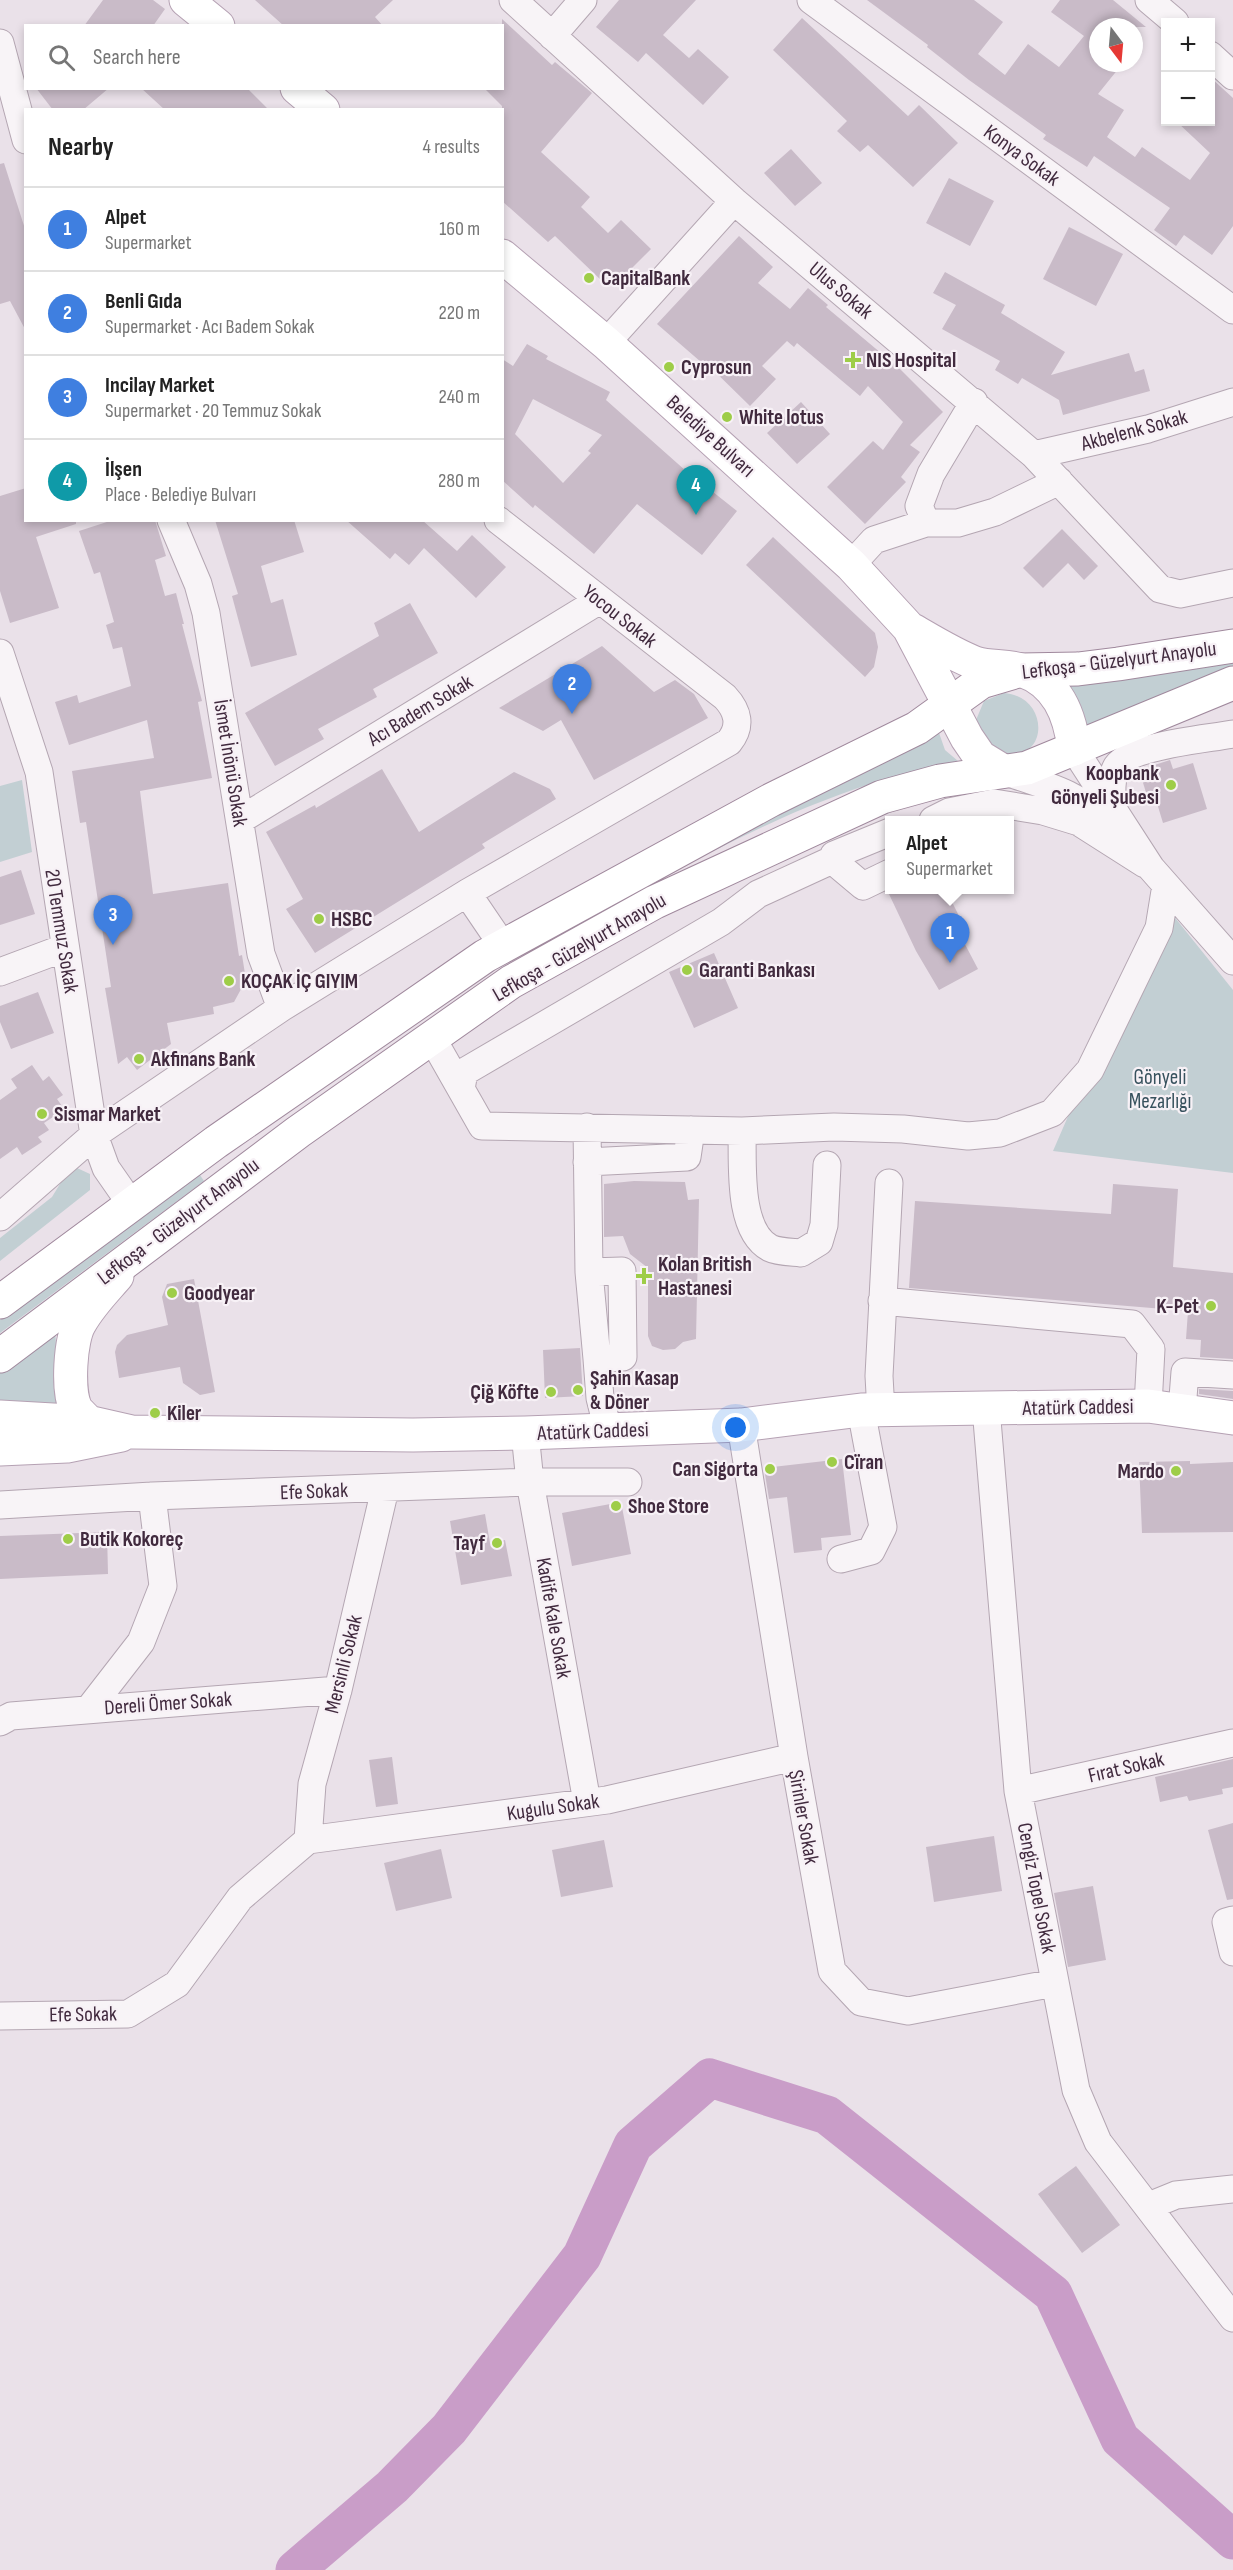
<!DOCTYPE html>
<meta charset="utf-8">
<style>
body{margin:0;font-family:"Sofia Sans Condensed",sans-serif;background:#f2f2f2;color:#222}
.controls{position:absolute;right:18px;top:18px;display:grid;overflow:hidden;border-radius:0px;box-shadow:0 3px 9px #0003}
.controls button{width:54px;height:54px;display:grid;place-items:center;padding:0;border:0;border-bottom:2px solid #e0e0e0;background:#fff;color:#222;font:30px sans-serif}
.compass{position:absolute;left:1089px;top:18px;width:54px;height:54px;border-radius:50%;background:#fff;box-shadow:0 3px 9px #0003;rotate:164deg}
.you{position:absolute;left:736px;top:1428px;width:21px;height:21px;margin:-15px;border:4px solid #fff;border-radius:50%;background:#1a73e8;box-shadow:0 0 0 9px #1a73e833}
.badge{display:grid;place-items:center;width:39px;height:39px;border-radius:50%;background:#7c3aed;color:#fff;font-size:20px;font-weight:700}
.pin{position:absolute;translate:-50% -50px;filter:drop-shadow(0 2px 3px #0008)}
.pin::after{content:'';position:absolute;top:32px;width:21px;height:18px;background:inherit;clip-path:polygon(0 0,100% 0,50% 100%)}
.popup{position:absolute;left:885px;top:816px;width:129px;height:78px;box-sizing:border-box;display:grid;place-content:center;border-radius:0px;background:#fff;filter:drop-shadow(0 2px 4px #0005);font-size:20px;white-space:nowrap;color:#767676}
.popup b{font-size:22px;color:#222}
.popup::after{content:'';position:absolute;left:50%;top:100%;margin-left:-12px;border:12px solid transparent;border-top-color:#fff}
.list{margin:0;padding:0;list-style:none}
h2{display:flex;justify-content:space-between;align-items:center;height:78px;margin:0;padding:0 24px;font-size:26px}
h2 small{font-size:20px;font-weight:400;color:#767676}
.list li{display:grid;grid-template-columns:39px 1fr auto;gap:18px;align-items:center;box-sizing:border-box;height:84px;padding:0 24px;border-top:2px solid #e0e0e0}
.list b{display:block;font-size:22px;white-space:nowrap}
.list p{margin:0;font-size:20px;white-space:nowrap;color:#767676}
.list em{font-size:20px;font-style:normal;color:#767676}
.icon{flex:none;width:33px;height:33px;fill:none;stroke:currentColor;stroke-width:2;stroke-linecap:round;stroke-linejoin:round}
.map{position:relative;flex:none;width:1233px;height:2570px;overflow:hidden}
.search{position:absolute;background:#fff;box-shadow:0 3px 9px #0003;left:24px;top:24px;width:480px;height:66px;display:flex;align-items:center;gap:15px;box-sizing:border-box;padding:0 21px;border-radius:0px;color:#767676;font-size:22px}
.panel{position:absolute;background:#fff;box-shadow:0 3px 9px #0003;left:24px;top:108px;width:480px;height:414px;border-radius:0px}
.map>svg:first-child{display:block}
</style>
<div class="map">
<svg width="1233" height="2570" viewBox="0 0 1233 2570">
<rect width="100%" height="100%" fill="#eae1e9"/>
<path fill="#c2cfd3" d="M1233,656V671L1078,730L1059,684Z
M1004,693C1046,696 1050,752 1013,755C1007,756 1000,754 994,753L976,720L984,701Z
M938,730L945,750L958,761C934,767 910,772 887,779C767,814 657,882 548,941L541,935Z
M22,780L32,852L0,862V786Z
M1164,904L1233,990V1173L1053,1151L1157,911Z
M77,1168L90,1174V1190L0,1261V1238L52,1197L66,1174Z
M198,1172L204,1181L0,1333V1320Z
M55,1329L60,1404L0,1400V1371Z"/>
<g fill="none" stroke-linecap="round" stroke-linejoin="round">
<path stroke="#c99dc8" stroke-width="39" d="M295,2570L392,2487L449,2429L582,2256L633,2145L710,2078L827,2115L1053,2294L1120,2439L1233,2540"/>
</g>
<path fill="#c9bbc8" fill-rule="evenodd" d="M103,0H153L165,9L153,26H84Z
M255,0H393L375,17L383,26H284Z
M619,0H696L663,35L689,58L698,49L729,77L703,105L646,53L638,62L596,27Z
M867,0H974L1003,22L978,54L1005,75L1028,44L1059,67L1084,36L1051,12L1060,0H1113L1146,27H1098V63H1123L1098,94L1124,110L1107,137L1135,157L1142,147L1190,180L1210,153L1177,122H1210V77L1233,98V226L1212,255L1184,235L1176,246L1154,230L1170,208L1094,156L1087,167L1043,139L1046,135L969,80L927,47L928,45Z
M802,18L908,116L919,105L958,143L913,187L868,145L860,152L837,131L847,121L773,50Z
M502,19L552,65L555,62L592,93L541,152L590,197L581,207L608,233L621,220L651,249L622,278L614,283L603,282L555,236L548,242L502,201V106L484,88H502Z
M36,88H109L83,110H53Z
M141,88H247L269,110H165Z
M791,149L822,183L795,206L764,173Z
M4,163L26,232V331L10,301L0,304V164Z
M949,178L994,201L970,246L926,223Z
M1069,227L1123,254L1096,306L1043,279Z
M739,236L773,267L758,283L790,309L808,288L828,305L826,307L900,369L943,412L910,445L920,452L901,477L906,482L865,524L827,487L873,441L883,450L903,422L868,386L860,396L797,343L794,347L787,341L762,366L776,379L750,406L703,360L701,362L657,324Z
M945,272L1005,305L1001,313L1065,352L1051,375L1129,353L1135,372L1144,369L1150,391L1063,415L1059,400L1022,378L1018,384L995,370L1000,361L942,329L956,305L933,293Z
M527,344L548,356L546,359L610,392L606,400L686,471L679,478L697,498L708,488L737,511L702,555L637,504L594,554L535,505L533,508L502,480V359L513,366ZM533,399L602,435L588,451L591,453L563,483L515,434Z
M801,402L830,434L797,464L767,433Z
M26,488V520H76V524L36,537L59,608L10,623L0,591V496Z
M113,520H155L166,556L155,560L165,596L176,593L184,624H182L202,701L198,702L212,778L140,791L153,894L228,883L239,956L242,955L246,980L234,1002L213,1007L214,1014L167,1023L171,1044L137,1070L127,1057L118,1064L105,988L111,987L86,822L80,823L72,771L154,758L147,720L69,745L55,702L77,695L79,703L131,686L122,647L113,649L106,625L114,622L100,572L94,574L79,531Z
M215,520H294L304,552L261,566L271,603L283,599L297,655L251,667L232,596L238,594Z
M346,520H422L457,551L472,535L506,567L476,598L424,548L409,565L395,553L390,559Z
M1062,529L1098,566L1084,580L1068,563L1043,588L1023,568Z
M773,537L875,633L878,647L874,667L865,677L746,565Z
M410,603L438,653L373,689L377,697L318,729L324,739L275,766L245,713L379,636L374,623Z
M602,646L654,692L675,680L694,694L708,718L594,780L561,720L543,731L499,708Z
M1170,760L1173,769L1193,763L1207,809L1163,823L1156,800L1149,802L1139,770Z
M382,769L419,832L514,772L550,789L556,799L482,844L485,848L315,953L286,909L303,899L266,832L315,805L316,808Z
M21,870L35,914L0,925V877Z
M892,890H946L965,928L958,931L978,969L939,990L916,951L888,892Z
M714,953L738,1008L694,1028L669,972Z
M38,992L54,1033L11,1049L0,1022V1006Z
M32,1065L43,1081L49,1076L63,1095L57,1099L62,1106L53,1111L56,1115L44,1123L49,1130L38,1137L42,1142L22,1155L17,1147L0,1159V1100L17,1088L11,1079Z
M634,1181L685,1182L688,1200L699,1199L696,1339L683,1342L675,1349L663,1350L652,1346L648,1336V1268L630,1254L623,1236L604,1237V1184Z
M1113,1184L1178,1189L1173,1267L1233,1273V1359L1200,1357L1201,1340L1186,1339L1188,1311L909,1288L915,1201L1111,1214Z
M194,1279L215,1392L200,1395L183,1383L180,1367L119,1378L115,1352L117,1345L127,1335L168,1325L162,1297L167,1284Z
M580,1348L583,1396L545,1398L543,1350Z
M1199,1389L1233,1391V1399L1199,1394Z
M842,1459L851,1535L821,1538L822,1550L794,1553L787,1497L769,1499L764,1468Z
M1190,1461V1464L1233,1462V1532L1142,1533L1139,1462Z
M621,1502L631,1554L572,1566L562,1513Z
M485,1514L490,1543L505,1540L512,1576L461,1585L450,1521Z
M107,1532L108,1574L0,1579V1536Z
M392,1757L398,1804L376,1807L369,1760Z
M1233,1759V1787L1222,1789L1223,1794L1189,1801L1187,1796L1160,1802L1155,1777Z
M1233,1823V1899L1227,1900L1208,1830Z
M994,1836L1002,1891L934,1902L926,1847Z
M604,1840L613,1887L561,1897L552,1850Z
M441,1849L452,1898L396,1911L384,1863Z
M1093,1886L1106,1960L1068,1967L1054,1893Z
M1076,2166L1120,2225L1082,2253L1038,2194Z"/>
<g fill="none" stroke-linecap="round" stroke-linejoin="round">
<defs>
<path id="minor" d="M513,0L734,201L1034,455L1160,589L1180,594L1233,583
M811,0L1233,310
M1149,0L1175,22
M552,36L583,0
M0,43L26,140
M1210,55L1233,76
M606,343L734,201
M1034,455L1148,429L1233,402
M171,520L198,584L206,613L261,954L281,1008
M926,523L919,506L931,474L974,402
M851,565L874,540L926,523H958L995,512L1059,481
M0,653L39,772L94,1135L106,1168L131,1204
M1074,749L1151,868L1233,961
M1003,771C1051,787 1077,793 1116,828
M1112,807C1112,794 1110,777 1117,766C1131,745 1208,739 1233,734
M240,820L600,600
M933,820L949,812L994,803L1043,811L1079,822L1145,864
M832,860L863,886L890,873
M467,893L503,946
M0,972L64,948
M432,1038L482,1126L742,1131L834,1127L903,1129L968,1136L1000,1133L1052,1113L1090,1070L1159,928L1166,885
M461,1089L464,1072L721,922L758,894L832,860L834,855L890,832
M587,1127L589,1272L622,1271L623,1357L597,1359L600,1398L608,1430
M742,1131C743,1163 737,1230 770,1248C778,1252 792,1252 801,1253L819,1242L824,1225L827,1165
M587,1162L687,1157L691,1130
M0,1217L94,1135L281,1008L467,893L729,742C742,726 738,711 725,697L498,520
M589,1272L597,1359
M882,1301L1132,1324L1151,1349L1148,1406
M986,1408L1018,1791L1076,2090L1098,2142L1233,2318
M1182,1410L1185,1372L1233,1375
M881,1411L879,1376L889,1183
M741,1425L794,1757L832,1971L861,2002L908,2011L1054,1983
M525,1433L530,1482L587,1802
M0,1505L152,1496L530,1482H628
M841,1559L871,1551L883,1527L861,1410
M89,1709L141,1642L163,1586L152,1496
M0,1722L11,1716L338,1690
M1018,1791L1233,1743
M308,1840L607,1800L794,1757
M308,1840L312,1784L338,1690L385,1489
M1233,1920L1226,1922L1233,1952
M0,2016L128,2014L177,1984L240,1898L308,1840
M1149,2206L1176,2195L1233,2189"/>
<path id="major" d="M186,0L218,26
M297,88L323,110
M502,256L606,343L851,565L909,628L967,738L980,757L1003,771
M909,628C930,640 952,654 975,663C989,668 1006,665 1021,670C1057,682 1070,714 1074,749
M0,1417L88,1422L132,1432L413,1435L525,1433L741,1425L861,1410L986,1408L1148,1406L1233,1418
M88,1422C85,1418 79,1413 76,1409C67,1391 70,1339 80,1323C90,1305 104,1291 117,1276
M0,1449L67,1446L121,1435"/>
<path id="highway" d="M0,1302L216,1142L485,956L771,800L917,728L981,682L1021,670L1078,669L1118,664L1233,646
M0,1356L298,1132L511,982L655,902L882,797L940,781L1027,768L1233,683"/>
</defs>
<use href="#minor" stroke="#b4a6b2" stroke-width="29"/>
<use href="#major" stroke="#b5a1b3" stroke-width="35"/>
<use href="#highway" stroke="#a0899d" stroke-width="35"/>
<use href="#minor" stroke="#f8f4f7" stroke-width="27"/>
<use href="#major" stroke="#fff" stroke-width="33"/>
<use href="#highway" stroke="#fff" stroke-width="33"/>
</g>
<g fill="#9ecd48" stroke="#f7f1f6" stroke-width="2">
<circle cx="589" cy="278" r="6"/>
<path d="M850 351h6v6h6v6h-6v6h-6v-6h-6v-6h6z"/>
<circle cx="669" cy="367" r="6"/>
<circle cx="727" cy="417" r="6"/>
<circle cx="1171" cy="785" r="6"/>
<circle cx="319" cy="919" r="6"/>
<circle cx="687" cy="970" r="6"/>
<circle cx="229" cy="981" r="6"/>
<circle cx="139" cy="1059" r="6"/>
<circle cx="42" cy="1114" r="6"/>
<path d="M641 1267h6v6h6v6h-6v6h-6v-6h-6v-6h6z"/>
<circle cx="172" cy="1293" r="6"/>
<circle cx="1211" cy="1306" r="6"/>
<circle cx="578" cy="1390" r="6"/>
<circle cx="551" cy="1392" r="6"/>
<circle cx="155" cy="1413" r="6"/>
<circle cx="832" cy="1462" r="6"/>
<circle cx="770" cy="1469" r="6"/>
<circle cx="1176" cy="1471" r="6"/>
<circle cx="616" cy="1506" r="6"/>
<circle cx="68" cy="1539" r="6"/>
<circle cx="497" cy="1543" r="6"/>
</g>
<g text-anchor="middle" stroke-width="4.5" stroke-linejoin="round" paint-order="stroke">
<g font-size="21" fill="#412a3e" stroke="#f7f1f6">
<text transform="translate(1022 155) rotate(36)" y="7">Konya Sokak</text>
<text transform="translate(841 290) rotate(40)" y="7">Ulus Sokak</text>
<text transform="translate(1134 430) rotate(-15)" y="7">Akbelenk Sokak</text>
<text transform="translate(711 436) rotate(42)" y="7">Belediye Bulvarı</text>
<text transform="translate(620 616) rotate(38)" y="7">Yocou Sokak</text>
<text transform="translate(1119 660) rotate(-7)" y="7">Lefkoşa - Güzelyurt Anayolu</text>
<text transform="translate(420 710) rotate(-31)" y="7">Acı Badem Sokak</text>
<text transform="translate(231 763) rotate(81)" y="7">İsmet İnönü Sokak</text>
<text transform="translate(62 931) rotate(81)" y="7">20 Temmuz Sokak</text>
<text transform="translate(579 947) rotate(-30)" y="7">Lefkoşa - Güzelyurt Anayolu</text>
<text transform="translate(178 1221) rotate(-37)" y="7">Lefkoşa - Güzelyurt Anayolu</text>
<text transform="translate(1078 1407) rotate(-1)" y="7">Atatürk Caddesi</text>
<text transform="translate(593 1431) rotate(-2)" y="7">Atatürk Caddesi</text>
<text transform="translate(314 1491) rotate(-2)" y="7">Efe Sokak</text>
<text transform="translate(554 1618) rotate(80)" y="7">Kadife Kale Sokak</text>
<text transform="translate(343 1664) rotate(-76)" y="7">Mersinli Sokak</text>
<text transform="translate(168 1703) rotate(-4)" y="7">Dereli Ömer Sokak</text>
<text transform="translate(1126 1767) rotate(-13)" y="7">Fırat Sokak</text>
<text transform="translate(553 1807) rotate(-8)" y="7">Kugulu Sokak</text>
<text transform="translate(804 1817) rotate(80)" y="7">Şirinler Sokak</text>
<text transform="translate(1037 1888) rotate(79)" y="7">Cengiz Topel Sokak</text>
<text transform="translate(83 2014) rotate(-1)" y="7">Efe Sokak</text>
</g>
<g font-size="21" font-weight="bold" fill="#412a3e" stroke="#f7f1f6" text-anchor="start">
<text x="601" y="285">CapitalBank</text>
<text x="866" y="367">NIS Hospital</text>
<text x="681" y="374">Cyprosun</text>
<text x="739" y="424">White lotus</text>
<text x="1159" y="780" text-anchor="end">Koopbank<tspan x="1159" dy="24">Gönyeli Şubesi</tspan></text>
<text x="331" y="926">HSBC</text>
<text x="699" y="977">Garanti Bankası</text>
<text x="241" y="988">KOÇAK İÇ GIYIM</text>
<text x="151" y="1066">Akfinans Bank</text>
<text x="54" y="1121">Sismar Market</text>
<text x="658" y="1271">Kolan British<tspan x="658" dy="24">Hastanesi</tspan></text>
<text x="184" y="1300">Goodyear</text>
<text x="1199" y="1313" text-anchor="end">K-Pet</text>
<text x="590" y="1385">Şahin Kasap<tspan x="590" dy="24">&amp; Döner</tspan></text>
<text x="539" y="1399" text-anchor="end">Çiğ Köfte</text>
<text x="167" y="1420">Kiler</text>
<text x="844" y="1469">Cïran</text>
<text x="758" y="1476" text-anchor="end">Can Sigorta</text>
<text x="1164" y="1478" text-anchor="end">Mardo</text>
<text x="628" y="1513">Shoe Store</text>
<text x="80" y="1546">Butik Kokoreç</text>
<text x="485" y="1550" text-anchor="end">Tayf</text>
</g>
<g font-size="21" fill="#37515d" stroke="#f7f1f6">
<text x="1160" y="1084">Gönyeli<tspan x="1160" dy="24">Mezarlığı</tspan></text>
</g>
</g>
</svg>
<div class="controls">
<button>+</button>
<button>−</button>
</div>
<svg class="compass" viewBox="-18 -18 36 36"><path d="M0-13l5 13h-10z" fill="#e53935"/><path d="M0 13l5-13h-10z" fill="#767676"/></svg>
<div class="you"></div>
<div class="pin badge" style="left:950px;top:963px;background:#3f7fe0">1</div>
<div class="popup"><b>Alpet</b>Supermarket</div>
<div class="pin badge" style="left:572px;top:714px;background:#3f7fe0">2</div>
<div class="pin badge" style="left:113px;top:945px;background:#3f7fe0">3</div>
<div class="pin badge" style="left:696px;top:515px;background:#0f9aa8">4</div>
<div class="search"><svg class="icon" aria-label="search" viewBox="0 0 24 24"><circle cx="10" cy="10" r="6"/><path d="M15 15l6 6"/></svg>Search here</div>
<section class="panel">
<h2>Nearby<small>4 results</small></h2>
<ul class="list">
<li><span class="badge" style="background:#3f7fe0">1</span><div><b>Alpet</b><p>Supermarket</p></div><em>160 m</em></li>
<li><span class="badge" style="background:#3f7fe0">2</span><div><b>Benli Gıda</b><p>Supermarket · Acı Badem Sokak</p></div><em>220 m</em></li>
<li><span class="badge" style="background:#3f7fe0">3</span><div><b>Incilay Market</b><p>Supermarket · 20 Temmuz Sokak</p></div><em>240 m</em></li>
<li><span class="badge" style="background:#0f9aa8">4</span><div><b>İlşen</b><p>Place · Belediye Bulvarı</p></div><em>280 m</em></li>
</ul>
</section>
</div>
